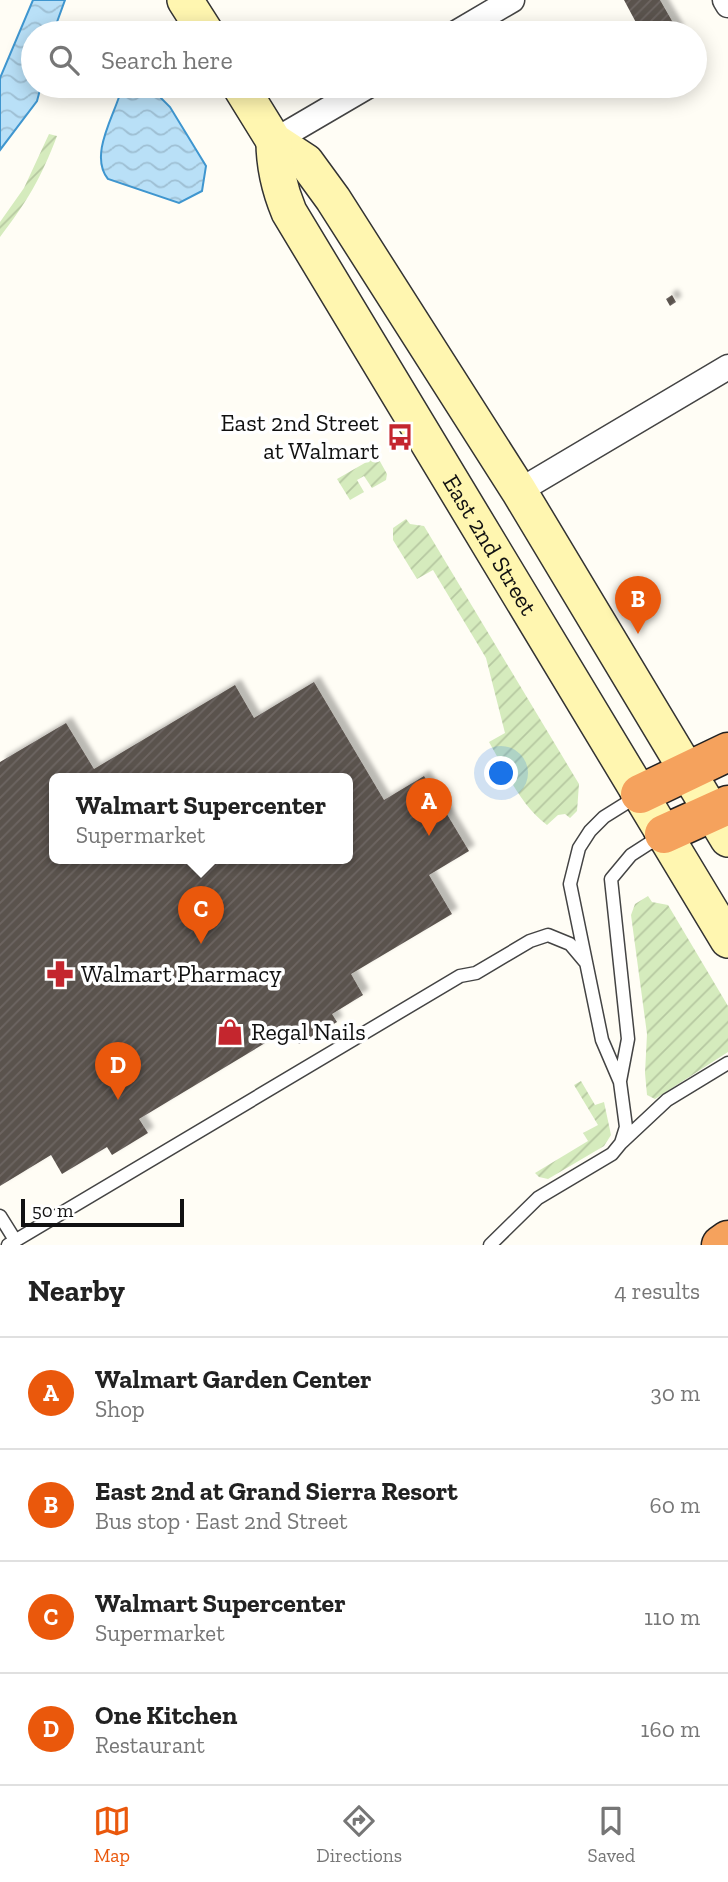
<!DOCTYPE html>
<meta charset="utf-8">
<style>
body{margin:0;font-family:"Zilla Slab",serif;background:#f2f2f2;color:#222}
.scale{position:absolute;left:21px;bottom:18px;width:163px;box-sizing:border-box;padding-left:7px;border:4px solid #111;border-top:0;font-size:19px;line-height:24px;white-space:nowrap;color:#111;-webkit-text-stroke:5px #fff;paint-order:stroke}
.you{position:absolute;left:502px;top:774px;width:24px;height:24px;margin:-18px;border:5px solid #fff;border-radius:50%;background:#1a73e8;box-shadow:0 0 0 10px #1a73e833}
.badge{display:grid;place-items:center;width:46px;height:46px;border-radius:50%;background:#ea580c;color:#fff;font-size:23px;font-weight:700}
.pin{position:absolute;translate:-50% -58px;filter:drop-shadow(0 2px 4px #0008)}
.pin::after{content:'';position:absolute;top:37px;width:24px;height:21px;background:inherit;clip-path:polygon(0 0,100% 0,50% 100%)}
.popup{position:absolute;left:49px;top:773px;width:304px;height:91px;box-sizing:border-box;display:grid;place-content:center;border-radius:10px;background:#fff;filter:drop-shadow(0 2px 5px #0005);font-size:23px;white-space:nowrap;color:#767676}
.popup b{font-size:26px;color:#222}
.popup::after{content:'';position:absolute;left:50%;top:100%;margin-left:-14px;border:14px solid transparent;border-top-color:#fff}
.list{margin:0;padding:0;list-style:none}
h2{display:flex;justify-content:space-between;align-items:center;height:91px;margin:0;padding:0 28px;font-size:30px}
h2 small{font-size:23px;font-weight:400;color:#767676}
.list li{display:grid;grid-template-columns:46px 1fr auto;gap:21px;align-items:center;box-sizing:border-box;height:112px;padding:0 28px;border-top:2px solid #e0e0e0}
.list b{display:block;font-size:26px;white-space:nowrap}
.list p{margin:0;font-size:23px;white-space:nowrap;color:#767676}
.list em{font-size:23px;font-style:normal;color:#767676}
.icon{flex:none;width:38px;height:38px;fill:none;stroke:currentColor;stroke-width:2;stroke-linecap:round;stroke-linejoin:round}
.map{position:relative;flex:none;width:728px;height:1245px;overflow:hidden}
.search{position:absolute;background:#fff;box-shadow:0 4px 18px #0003;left:21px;right:21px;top:21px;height:77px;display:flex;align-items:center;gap:18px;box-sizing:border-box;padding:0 24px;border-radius:38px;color:#767676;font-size:26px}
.sheet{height:539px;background:#fff}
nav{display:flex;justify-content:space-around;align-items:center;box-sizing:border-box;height:98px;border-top:2px solid #e0e0e0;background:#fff;font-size:19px;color:#767676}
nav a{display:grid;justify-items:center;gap:4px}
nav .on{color:#ea580c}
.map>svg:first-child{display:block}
</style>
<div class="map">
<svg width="728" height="1245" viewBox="0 0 728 1245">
<defs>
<pattern id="garden-furrows" width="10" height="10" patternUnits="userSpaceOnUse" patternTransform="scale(1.75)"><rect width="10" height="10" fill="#d5ebbd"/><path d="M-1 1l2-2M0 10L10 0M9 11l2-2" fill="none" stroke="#b6c8a1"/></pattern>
<pattern id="water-waves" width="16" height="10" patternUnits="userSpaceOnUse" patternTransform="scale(1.75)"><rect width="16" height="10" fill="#b9e0f7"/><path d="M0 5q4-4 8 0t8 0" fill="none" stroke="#9ebfd3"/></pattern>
<pattern id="building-hatch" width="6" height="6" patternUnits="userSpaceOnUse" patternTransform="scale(1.75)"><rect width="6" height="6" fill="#5a524d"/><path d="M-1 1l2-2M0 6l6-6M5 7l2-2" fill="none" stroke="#6d6662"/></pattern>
<filter id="shadow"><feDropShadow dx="6" dy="-6" stdDeviation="2" flood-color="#0004"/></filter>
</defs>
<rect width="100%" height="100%" fill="#fffdf5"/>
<path fill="url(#garden-furrows)" d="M49,134L57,136C41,178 27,202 0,237V222L24,188Z
M377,456L387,474L386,480L372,488L364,476L357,480L364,492L350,500L337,479Z
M406,519L410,524L424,526L579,784L577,811L570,818L565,814L558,815L547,825C520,805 506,771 489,742L505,733L486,658L433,570L417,579L393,540V528Z
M648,896L652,902L668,905L728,1006V1052L655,1099L647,1095L645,1073L647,1034L631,915L635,904Z
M581,1081L595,1105L604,1102L611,1135L604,1146L548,1179L539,1177L535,1173L588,1141L583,1133L598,1125L574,1085Z"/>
<path fill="url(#water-waves)" stroke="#3f96cf" stroke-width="2" d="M33,0H65L53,33H33V86H41L37,101L0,150V78Z
M152,89L170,107L206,166L202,191L179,203L108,179C90,157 111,121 119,97Z"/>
<path fill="url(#building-hatch)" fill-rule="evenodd" filter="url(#shadow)" d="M624,0H660L679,33H634L640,30Z
M672,295L676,302L670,306L666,299Z
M314,682L384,800L424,776L469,851L429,875L452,914L351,974L363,995L332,1014L337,1022L299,1044L290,1028L139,1119L148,1133L112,1155L107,1147L62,1174L51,1155L0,1186V762L66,723L94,769L235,685L254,718ZM54,778H348V858H54Z"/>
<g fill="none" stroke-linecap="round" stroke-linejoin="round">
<defs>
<path id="lane" d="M620,1081L628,1039L611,879L631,855L662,835
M621,1143L667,1100L728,1063
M0,1216L15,1240
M8,1245L460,976L476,973L530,941L548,935L570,944L586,963
M490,1245L538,1198L612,1154L621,1143L626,1127L620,1082L602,1040L570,884L579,848L590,831L604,817L636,797"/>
<path id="street" d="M725,0L728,5
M456,33L512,0
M274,141L368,86
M519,491L728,367"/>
<g id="secondary">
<path d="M185,0L206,33"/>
<path d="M240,86L274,141L306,162L333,199L519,491L728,839"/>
<path id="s1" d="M274,141C274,167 279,188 289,212L728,940"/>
</g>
<path id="highway" d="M640,794L728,752
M664,834L728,805
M721,1245L728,1240"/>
</defs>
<use href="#lane" stroke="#444" stroke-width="15"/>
<use href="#street" stroke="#444" stroke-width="27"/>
<use href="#secondary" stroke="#333" stroke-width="38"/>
<use href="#highway" stroke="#222" stroke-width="41"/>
<use href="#lane" stroke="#fff" stroke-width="12"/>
<use href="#street" stroke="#fff" stroke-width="24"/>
<use href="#secondary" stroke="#fff6b0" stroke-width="35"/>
<use href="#highway" stroke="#f5a25d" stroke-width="38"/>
</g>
<defs>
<symbol id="bus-bare" viewBox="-9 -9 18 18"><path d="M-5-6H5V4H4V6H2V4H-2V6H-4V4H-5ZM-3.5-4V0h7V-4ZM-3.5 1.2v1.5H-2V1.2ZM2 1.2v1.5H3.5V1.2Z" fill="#c4262e" stroke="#fff" stroke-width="2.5" paint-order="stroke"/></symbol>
<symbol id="pharmacy-bare" viewBox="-9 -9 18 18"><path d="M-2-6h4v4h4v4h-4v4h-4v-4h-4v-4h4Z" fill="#c4262e" stroke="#fff" stroke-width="2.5" paint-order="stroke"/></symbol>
<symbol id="shop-bare" viewBox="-9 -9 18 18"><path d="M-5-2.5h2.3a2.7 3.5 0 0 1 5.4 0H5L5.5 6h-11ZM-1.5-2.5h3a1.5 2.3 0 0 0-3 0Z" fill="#c4262e" stroke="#fff" stroke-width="2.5" paint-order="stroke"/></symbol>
</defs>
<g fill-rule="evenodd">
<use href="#bus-bare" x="381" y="418" width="38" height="38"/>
<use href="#pharmacy-bare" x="41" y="955" width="38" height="38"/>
<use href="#shop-bare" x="211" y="1013" width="38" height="38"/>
</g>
<g text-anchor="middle" stroke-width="7" stroke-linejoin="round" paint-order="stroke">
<g font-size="24" fill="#111" stroke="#fff" text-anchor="start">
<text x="379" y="431" text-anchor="end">East 2nd Street<tspan x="379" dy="28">at Walmart</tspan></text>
<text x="81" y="982">Walmart Pharmacy</text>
<text x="251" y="1040">Regal Nails</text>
</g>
<g font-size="24" fill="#111" stroke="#fff">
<text dy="8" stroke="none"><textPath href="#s1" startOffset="462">East 2nd Street</textPath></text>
</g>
</g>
</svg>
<div class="scale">50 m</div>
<div class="you"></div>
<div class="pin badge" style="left:429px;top:836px">A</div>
<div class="pin badge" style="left:638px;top:634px">B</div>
<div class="pin badge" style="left:201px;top:944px">C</div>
<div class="popup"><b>Walmart Supercenter</b>Supermarket</div>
<div class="pin badge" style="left:118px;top:1100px">D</div>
<div class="search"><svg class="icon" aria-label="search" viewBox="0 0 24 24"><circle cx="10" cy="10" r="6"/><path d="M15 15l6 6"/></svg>Search here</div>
</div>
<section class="sheet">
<h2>Nearby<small>4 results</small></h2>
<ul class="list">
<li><span class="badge">A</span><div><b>Walmart Garden Center</b><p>Shop</p></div><em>30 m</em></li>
<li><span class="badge">B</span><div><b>East 2nd at Grand Sierra Resort</b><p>Bus stop · East 2nd Street</p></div><em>60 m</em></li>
<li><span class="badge">C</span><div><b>Walmart Supercenter</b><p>Supermarket</p></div><em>110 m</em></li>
<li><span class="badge">D</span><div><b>One Kitchen</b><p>Restaurant</p></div><em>160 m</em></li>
</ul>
</section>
<nav>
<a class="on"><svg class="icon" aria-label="map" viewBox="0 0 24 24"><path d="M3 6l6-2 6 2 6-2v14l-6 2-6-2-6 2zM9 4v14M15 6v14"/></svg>Map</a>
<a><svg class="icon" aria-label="directions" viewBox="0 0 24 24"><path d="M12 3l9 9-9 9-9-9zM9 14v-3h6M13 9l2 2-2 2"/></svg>Directions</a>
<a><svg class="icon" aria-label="saved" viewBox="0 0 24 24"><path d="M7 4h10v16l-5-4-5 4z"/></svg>Saved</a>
</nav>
